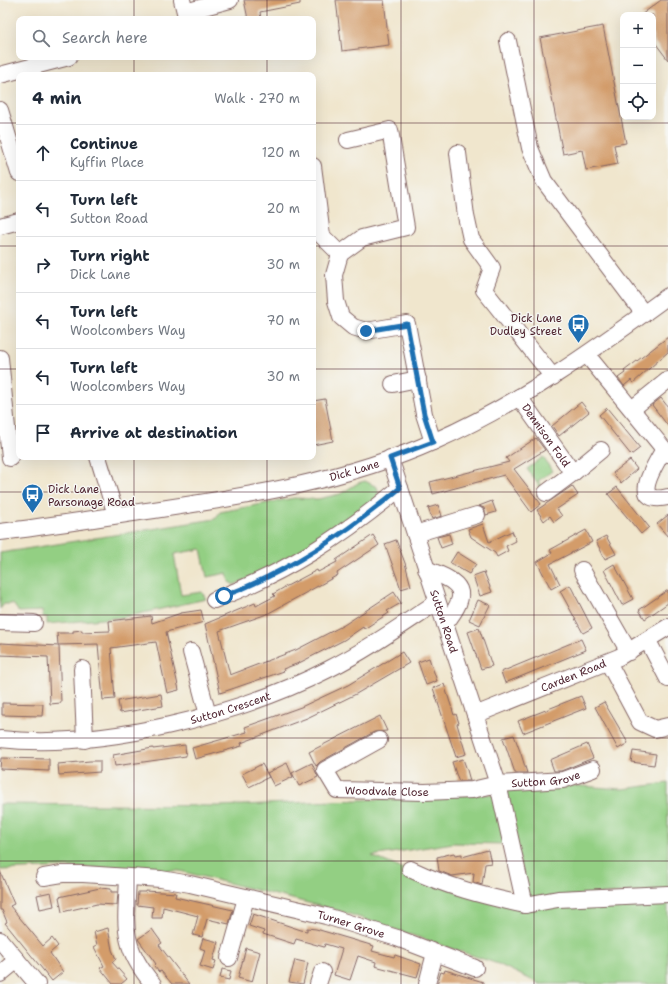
<!DOCTYPE html>
<meta charset="utf-8">
<style>
body{margin:0;font-family:"Shantell Sans",sans-serif;background:#f6f6f7;color:#1f2937}
.controls{position:absolute;right:12px;top:12px;display:grid;overflow:hidden;border-radius:8px;box-shadow:0 4px 16px #0002}
.controls button{width:36px;height:36px;display:grid;place-items:center;padding:0;border:0;border-bottom:1px solid #e0e1e3;background:#fff;color:#1f2937;font:20px sans-serif}
.stop{position:absolute;width:12px;height:12px;margin:-9px;border:3px solid #1f6fb2;border-radius:50%;background:#fff}
.stop.end{background:#1f6fb2;border-color:#fff;box-shadow:0 1px 4px #0008}
.list{margin:0;padding:0;list-style:none}
h2{display:flex;justify-content:space-between;align-items:center;height:52px;margin:0;padding:0 16px;font-size:17px}
h2 small{font-size:13px;font-weight:400;color:#747a83}
.list li{display:grid;grid-template-columns:26px 1fr auto;gap:12px;align-items:center;box-sizing:border-box;height:56px;padding:0 16px;border-top:1px solid #e0e1e3}
.list b{display:block;font-size:15px;white-space:nowrap}
.list p{margin:0;font-size:13px;white-space:nowrap;color:#747a83}
.list em{font-size:13px;font-style:normal;color:#747a83}
.icon{flex:none;width:22px;height:22px;fill:none;stroke:currentColor;stroke-width:2;stroke-linecap:round;stroke-linejoin:round}
.map{position:relative;flex:none;width:668px;height:984px;overflow:hidden}
.search{position:absolute;background:#fff;box-shadow:0 4px 16px #0002;left:16px;top:16px;width:300px;height:44px;display:flex;align-items:center;gap:10px;box-sizing:border-box;padding:0 14px;border-radius:8px;color:#747a83;font-size:15px}
.panel{position:absolute;background:#fff;box-shadow:0 4px 16px #0002;left:16px;top:72px;width:300px;height:388px;border-radius:8px}
.map>svg:first-child{display:block}
</style>
<div class="map">
<svg width="668" height="984" viewBox="0 0 668 984">
<rect width="100%" height="100%" fill="#f6f6f2"/>
<filter id="ink" filterUnits="userSpaceOnUse"><feTurbulence type="fractalNoise" baseFrequency=".025" numOctaves="2"/><feDisplacementMap in="SourceGraphic" scale="8" xChannelSelector="R" yChannelSelector="G"/><feConvolveMatrix kernelMatrix="1 2 1 2 8 2 1 2 1" color-interpolation-filters="sRGB"/></filter>
<filter id="wash" filterUnits="userSpaceOnUse"><feTurbulence type="fractalNoise" baseFrequency=".012" numOctaves="4" result="noise"/><feDisplacementMap in="SourceGraphic" scale="16" xChannelSelector="R" yChannelSelector="G"/><feGaussianBlur stdDeviation="0.9" result="paint"/><feColorMatrix in="noise" values="0 0 0 0 0 0 0 0 0 0 0 0 0 0 0 0 0 1.4 0 .05"/><feComposite in="paint" operator="in"/></filter>
<g filter="url(#wash)">
<rect width="100%" height="100%" fill="#f0e6cd"/>
<path fill="#93cf83" stroke="#6e7757" d="M543,457L552,471L538,481L544,489L542,490L527,469Z
M365,481L377,487L379,493L376,499L360,513L289,559L234,585L229,582L227,573L207,577L201,549L174,554L181,595L202,592L206,599L125,617L47,624V617H43L42,611L19,612L13,604H4L0,609V553L215,519L220,512L294,498L318,499L340,494L358,483Z
M668,783V891L528,898L504,790L568,785L622,789Z
M495,794L505,844L453,843L372,856L455,891L556,903L668,899V984H540L498,964L340,911L180,871L66,867L0,870V804L220,806Z"/>
<g id="blocks">
<path fill="#d39c6b" d="M244,0H300V4L260,12L261,19H248Z
M336,0H384L389,45L342,51Z
M661,0H668V60L653,40V15H641Z
M603,26L626,143L614,145L618,164L586,170L582,150L563,154L540,38Z
M668,337V352L633,383L631,380L624,386L618,378L625,373L624,371Z
M661,398L668,407V426L652,405Z
M325,399L333,441L313,445V401Z
M581,402L589,412L559,436L552,426Z
M607,408L640,448L631,455L599,415Z
M536,438L545,450L514,469L541,504L531,512L504,475L433,494L430,482L509,462L506,458Z
M630,460L637,469L621,483L613,473Z
M572,486L578,495L557,509L562,516L554,522L550,516L544,521L537,510Z
M617,487L649,527L641,534L608,494Z
M492,501L496,512L486,515L484,508L479,506Z
M438,505L442,516L432,519L428,508Z
M668,515V537L657,524Z
M483,524L489,542L512,531L516,541L506,546L508,551L497,557L495,553L471,537L468,529Z
M586,530L592,542L550,564L560,584L551,589L537,562L552,553L550,550Z
M449,534L452,544L441,548L437,537Z
M373,535L379,545L337,573L338,575L267,614L219,631L230,675L296,650L344,625L394,592L401,603L387,611L389,613L364,629L363,627L344,640L299,663L283,669L284,671L220,693L205,624L255,603L256,606L275,596L273,594L285,587L317,570L318,572L337,562L336,560Z
M606,536L616,554L605,559L596,541Z
M396,540L405,563L411,586L401,589L385,544Z
M457,552L476,564L469,574L450,563Z
M614,564L633,599L622,605L604,570Z
M484,572L492,592L480,596L473,576Z
M570,585L592,628L583,633L560,591Z
M668,590V603L645,619L639,610Z
M478,600L490,605L480,625L469,620Z
M201,610L204,622L166,632L179,690L167,693L156,642L111,648L115,699L103,700L98,644L58,645L57,633H73V631L82,630V632L110,631L109,621L151,616L152,623L181,613Z
M479,628L492,666L481,669L468,632Z
M581,639L586,650L505,683L501,672Z
M0,643L59,646L61,703L50,704L48,657L0,655Z
M402,652L409,663L356,694L307,718L241,743L242,746L195,759L192,748L247,732L245,727L301,707L348,685Z
M429,658L437,681L426,685L418,662Z
M444,684L454,715L456,714L459,723L457,724L466,754L456,757L433,688Z
M161,694L163,706L120,713L118,701Z
M581,696L586,708L523,733L518,721Z
M604,702L628,743L618,749L595,707Z
M2,703L43,704L42,716L2,715Z
M380,716L387,731L374,732L320,762L316,766L309,752Z
M514,735L521,754L527,773H515L513,767L503,738Z
M587,744L593,758L561,771H554L550,760Z
M185,745L186,756L115,766L113,755L153,748V749Z
M633,751L656,754L654,765L631,762Z
M1,758L49,759V771L0,769Z
M463,759L467,770L470,781H459L456,774L452,762Z
M90,761H100V772L59,775L58,764Z
M287,763L293,777L274,786L267,773Z
M312,763L318,777L299,786L292,773Z
M262,764L269,777L249,787L242,774Z
M488,850L491,863L485,864L482,885L473,882L474,873L452,876L439,871L437,857L454,853L455,855L462,854V857Z
M0,871L14,904L10,906L43,946L52,938L58,946L50,953L63,972L52,981L5,923L7,922L2,910H0Z
M100,888L111,889V892H118L117,905L97,904L62,912L59,897Z
M146,891L176,893L175,897L233,910L229,924L207,919L202,937L193,935L198,916L163,907L162,918H152L153,907L137,905L138,892H146Z
M51,892L54,906L40,909L37,895Z
M253,914L301,930L307,931V928L316,929L374,946L372,951L394,957L395,955L421,964L417,977L375,966L376,962L358,956L350,980L334,975L342,949L325,944L324,947L296,939L294,944L263,934L264,931L249,926Z
M108,928L112,950L116,959L112,962L127,979L121,984H113L100,968L104,966L94,947L97,945L94,932Z
M152,929L162,943L159,945L189,984H172L161,971L159,972L154,966L156,964L138,939Z
M203,938L218,942L213,960L216,961L213,970L200,966L205,950L200,948Z
M246,948L260,952L252,982L238,978Z
M295,960L308,963L303,984L289,982Z
M222,969L231,971L229,980L220,978Z
M445,970L483,982V984H437L441,972L444,973Z"/>
</g>
</g>
<g filter="url(#ink)">
<use href="#blocks" fill-opacity="0" stroke="#846564" stroke-width="1"/>
<g fill="none" stroke-linecap="round" stroke-linejoin="round">
<defs>
<g id="minor">
<path d="M182,0L185,12L230,0"/>
<path d="M508,41L530,148L544,181L644,314"/>
<path d="M0,75L69,57"/>
<path d="M0,110L19,173"/>
<path d="M458,153L466,216L471,239L492,268L484,290L553,377"/>
<path d="M313,166L322,236L340,254L334,275L336,301L341,317L353,327L366,331L407,324L424,414L433,442"/>
<path d="M0,226L19,221"/>
<path d="M340,254L362,238L406,227L390,130L348,140"/>
<path d="M587,355L668,454"/>
<path d="M0,358L10,458"/>
<path d="M393,384L418,379"/>
<path id="s1" d="M519,397L573,473L601,450"/>
<path d="M632,409L668,380"/>
<path d="M664,449C656,464 627,506 668,497"/>
<path d="M98,457L116,515"/>
<path id="s2" d="M390,458L498,784L525,905L558,899L668,894"/>
<path d="M546,493L573,473"/>
<path id="s3" d="M0,532C52,526 103,517 154,510C249,496 346,481 435,441C519,404 594,350 668,296"/>
<path d="M415,534L477,515"/>
<path d="M426,569C463,583 471,591 445,624"/>
<path d="M582,570L629,652"/>
<path d="M214,600C287,572 340,538 400,488"/>
<path d="M0,622L34,623"/>
<path d="M648,641L668,679"/>
<path d="M191,652L208,715"/>
<path d="M608,662L640,722L655,729L668,726"/>
<path d="M82,669L85,740"/>
<path id="s4" d="M475,715L619,657L668,627"/>
<path id="s5" d="M0,739C100,750 240,715 329,669C367,650 402,625 437,602"/>
<path id="s6" d="M379,740L325,770L337,790L425,792L472,790L498,784L563,780L593,769"/>
<path d="M410,869C448,887 484,896 525,905"/>
<path id="s7" d="M44,877L62,874H83L161,879L190,884L326,916L397,938L475,968"/>
<path d="M128,878C126,925 120,945 153,984"/>
<path d="M0,940L37,984"/>
<path d="M229,958L246,898"/>
<path d="M0,974L17,960"/>
<path d="M318,984L322,972"/>
<path d="M427,984L435,953"/>
</g>
</defs>
<use href="#minor" stroke="#846564" stroke-width="18"/>
<use href="#minor" stroke="#fff" stroke-width="16"/>
</g>
</g>
<g fill="none" stroke-linecap="round" stroke-linejoin="round" filter="url(#ink)">
<path stroke="#1f6fb2" stroke-width="5" d="M224,596C290,571 347,533 400,488L390,458L433,442L424,414L407,324L366,331"/>
</g>
<path fill="none" stroke="#4a1f2b" stroke-width="1" stroke-opacity="0.55" d="M134,0V19M267,0V19M401,0V984M534,0V984M134,57V75M267,57V75M0,123H19M313,123H668M0,246H19M313,246H668M0,369H19M313,369H668M134,457V984M267,457V984M0,492H668M0,615H668M0,738H668M0,861H668"/>
<defs>
<symbol id="bus-pin" viewBox="-11 -11 22 30"><path d="M0 17L-7.5 6A9.5 9.5 0 1 1 7.5 6Z" fill="#1f6fb2" stroke="#f6f6f2"/><path d="M-5-6H5V4H4V6H2V4H-2V6H-4V4H-5ZM-3.5-4V0h7V-4ZM-3.5 1.2v1.5H-2V1.2ZM2 1.2v1.5H3.5V1.2Z" fill="#fff"/></symbol>
</defs>
<g fill-rule="evenodd">
<use href="#bus-pin" x="566" y="312" width="25" height="34"/>
<use href="#bus-pin" x="20" y="482" width="25" height="34"/>
</g>
<g text-anchor="middle" stroke-width="3" stroke-linejoin="round" paint-order="stroke">
<g font-size="11" fill="#4a1f2b" stroke="#f6f6f2" text-anchor="end">
<text x="562" y="322">Dick Lane<tspan x="562" dy="13">Dudley Street</tspan></text>
<text x="48" y="493" text-anchor="start">Dick Lane<tspan x="48" dy="13">Parsonage Road</tspan></text>
</g>
<g font-size="11" fill="#4a1f2b" stroke="#f6f6f2">
<text dy="4" stroke="none"><textPath href="#s1" startOffset="47">Dennison Fold</textPath></text>
<text dy="4" stroke="none"><textPath href="#s3" startOffset="360">Dick Lane</textPath></text>
<text dy="4" stroke="none"><textPath href="#s2" startOffset="172">Sutton Road</textPath></text>
<text dy="4" stroke="none"><textPath href="#s4" startOffset="106">Carden Road</textPath></text>
<text dy="4" stroke="none"><textPath href="#s5" startOffset="234">Sutton Crescent</textPath></text>
<text dy="4" stroke="none"><textPath href="#s6" startOffset="295">Sutton Grove</textPath></text>
<text dy="4" stroke="none"><textPath href="#s6" startOffset="135">Woodvale Close</textPath></text>
<text dy="4" stroke="none"><textPath href="#s7" startOffset="313">Turner Grove</textPath></text>
</g>
</g>
</svg>
<div class="controls">
<button>+</button>
<button>−</button>
<button><svg class="icon" aria-label="locate" viewBox="0 0 24 24"><circle cx="12" cy="12" r="6"/><path d="M12 2v4M12 18v4M2 12h4M18 12h4"/></svg></button>
</div>
<div class="stop" style="left:224px;top:596px"></div>
<div class="stop end" style="left:366px;top:331px"></div>
<div class="search"><svg class="icon" aria-label="search" viewBox="0 0 24 24"><circle cx="10" cy="10" r="6"/><path d="M15 15l6 6"/></svg>Search here</div>
<section class="panel">
<h2>4 min<small>Walk · 270 m</small></h2>
<ul class="list">
<li><svg class="icon" aria-label="ahead" viewBox="0 0 24 24"><path d="M12 20V5M6 11l6-6 6 6"/></svg><div><b>Continue</b><p>Kyffin Place</p></div><em>120 m</em></li>
<li><svg class="icon" aria-label="left" viewBox="0 0 24 24"><path d="M17 20v-9H6M10 6l-5 5 5 5"/></svg><div><b>Turn left</b><p>Sutton Road</p></div><em>20 m</em></li>
<li><svg class="icon" aria-label="right" viewBox="0 0 24 24"><path d="M7 20v-9h11M14 6l5 5-5 5"/></svg><div><b>Turn right</b><p>Dick Lane</p></div><em>30 m</em></li>
<li><svg class="icon" aria-label="left" viewBox="0 0 24 24"><path d="M17 20v-9H6M10 6l-5 5 5 5"/></svg><div><b>Turn left</b><p>Woolcombers Way</p></div><em>70 m</em></li>
<li><svg class="icon" aria-label="left" viewBox="0 0 24 24"><path d="M17 20v-9H6M10 6l-5 5 5 5"/></svg><div><b>Turn left</b><p>Woolcombers Way</p></div><em>30 m</em></li>
<li><svg class="icon" aria-label="arrive" viewBox="0 0 24 24"><path d="M6 21V4h12l-3 4 3 4H6"/></svg><div><b>Arrive at destination</b></div></li>
</ul>
</section>
</div>
